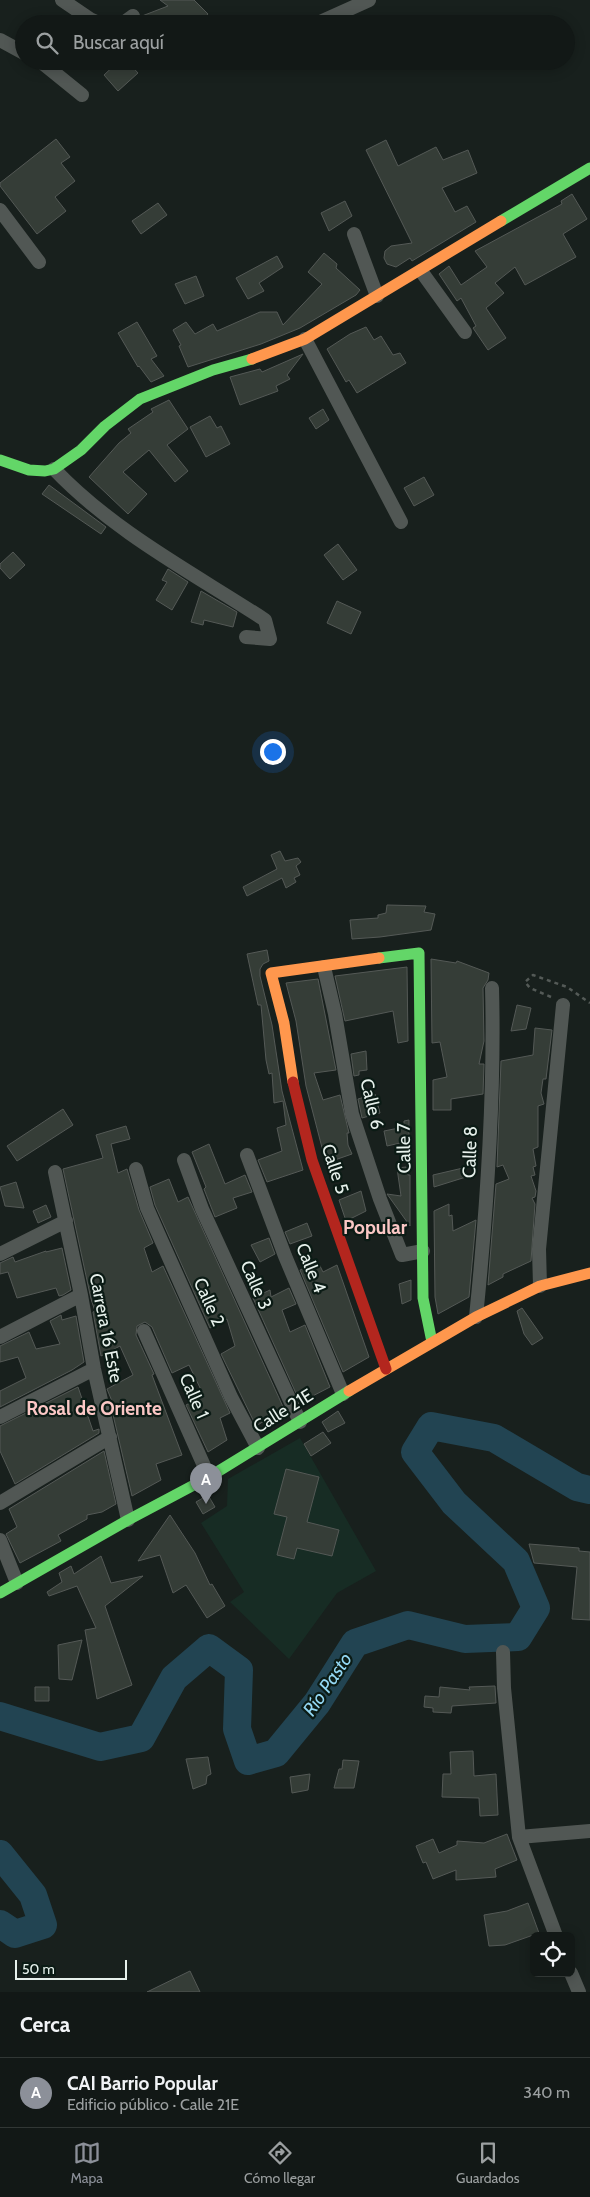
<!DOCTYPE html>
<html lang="es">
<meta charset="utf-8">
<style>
body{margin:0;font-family:Cabin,sans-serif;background:#1b211f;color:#f1f3f6}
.controls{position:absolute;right:15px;bottom:15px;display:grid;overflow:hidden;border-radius:8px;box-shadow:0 2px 12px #0003}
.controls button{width:45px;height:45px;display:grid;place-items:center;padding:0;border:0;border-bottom:1px solid #313735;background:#121816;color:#f1f3f6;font:25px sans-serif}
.scale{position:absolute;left:15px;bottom:12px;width:112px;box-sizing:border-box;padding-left:5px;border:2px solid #e7f1ec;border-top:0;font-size:14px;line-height:18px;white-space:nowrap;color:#e7f1ec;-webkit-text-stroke:4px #0b1b15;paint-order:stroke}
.you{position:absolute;left:272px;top:751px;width:18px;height:18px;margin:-12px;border:4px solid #fff;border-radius:50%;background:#1a73e8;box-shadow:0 0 0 8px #1a73e833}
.badge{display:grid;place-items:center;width:32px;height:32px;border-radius:50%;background:#8c9099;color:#fff;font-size:16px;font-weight:700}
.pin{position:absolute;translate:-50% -41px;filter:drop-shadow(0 1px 2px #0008)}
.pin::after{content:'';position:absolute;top:26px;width:18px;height:15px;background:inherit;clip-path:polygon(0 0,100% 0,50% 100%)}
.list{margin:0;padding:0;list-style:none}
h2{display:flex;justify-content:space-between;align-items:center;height:65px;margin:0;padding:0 20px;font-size:21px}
h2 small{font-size:16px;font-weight:400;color:#9ca0a1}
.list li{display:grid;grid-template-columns:32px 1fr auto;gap:15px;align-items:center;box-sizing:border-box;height:70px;padding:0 20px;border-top:1px solid #313735}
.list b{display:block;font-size:19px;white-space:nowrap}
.list p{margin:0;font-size:16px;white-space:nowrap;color:#9ca0a1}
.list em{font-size:16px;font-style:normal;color:#9ca0a1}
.icon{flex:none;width:28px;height:28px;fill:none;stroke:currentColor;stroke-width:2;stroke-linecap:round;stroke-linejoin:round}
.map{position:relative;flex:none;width:590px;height:1992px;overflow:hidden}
.search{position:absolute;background:#121816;box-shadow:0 2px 12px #0003;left:15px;right:15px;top:15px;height:55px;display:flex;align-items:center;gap:12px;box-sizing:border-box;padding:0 18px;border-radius:28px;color:#9ca0a1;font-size:19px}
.sheet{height:135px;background:#121816}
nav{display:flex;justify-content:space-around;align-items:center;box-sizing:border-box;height:70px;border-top:1px solid #313735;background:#121816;font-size:14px;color:#9ca0a1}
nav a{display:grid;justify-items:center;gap:2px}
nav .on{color:#8c9099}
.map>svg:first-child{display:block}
</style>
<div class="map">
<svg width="590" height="1992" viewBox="0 0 590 1992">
<rect width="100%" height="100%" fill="#18201d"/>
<path fill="#172c24" d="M300,1438L376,1571L337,1593L289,1659L230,1602L244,1592L201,1523L227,1506L228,1479Z"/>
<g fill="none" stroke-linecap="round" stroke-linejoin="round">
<path stroke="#224452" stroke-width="28" d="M0,1716L100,1747L141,1738L174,1678L209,1648L239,1670L237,1729L248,1761L276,1753L317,1703L355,1643L408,1625L465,1639L518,1637L536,1608L516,1561L454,1503L415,1452L431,1426L494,1438L577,1487L590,1490
M0,1854L33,1895L43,1925L15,1934L0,1924"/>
</g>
<path fill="#353d37" stroke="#545956" d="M160,0H194L208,14L199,24H137L142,16L168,6Z
M119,61H127L138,73L118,91L104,75Z
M56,139L70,157L61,163L75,181L55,197L66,211L37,234L0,186V183Z
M386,140L398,166L436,147L443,160L468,150L477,173L442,188L455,212L467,206L476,222L412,261L410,258L396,267L387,264L384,258L385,251L391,246L412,243L366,150Z
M572,194L587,219L563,234L576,257L525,285L515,267L495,283L504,293L486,308L506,338L488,350L473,328L476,326L461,298L457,301L439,274L449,266L461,285L487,267L475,251L562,204L561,201Z
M345,201L352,216L329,231L321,213Z
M158,203L167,215L141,234L132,221Z
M324,253L337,264L336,268L360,290L356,295L300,328L261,344L188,367L179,346L181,345L173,330L186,322L195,334L213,324L217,331L260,312H277L283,325L322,284L308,272Z
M277,256L283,267L259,283L264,291L248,299L236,278Z
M196,276L204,296L185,304L175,284Z
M137,322L157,356L151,359L164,376L151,382L139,366L138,367L118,333Z
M366,327L374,340L381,336L393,355L400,353L406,363L357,393L349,380L346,382L327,349L350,334Z
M303,354L287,375L290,379L276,386L278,391L240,405L230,377L260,369L262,372Z
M169,400L188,429L167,445L188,471L175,482L149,450L123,472L147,494L128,514L89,477L119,443L131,433L128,429L153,412L151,409Z
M323,409L329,420L316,429L309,418Z
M210,416L217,428L221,426L230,444L206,457L190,427Z
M424,477L434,495L414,506L404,488Z
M49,485L106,527L101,534L42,494Z
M338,544L357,570L343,580L324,555Z
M13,552L25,565L10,579L0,568V564Z
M168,569L188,582L172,610L156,600L167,582L162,580Z
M201,591L237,612L233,627L204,620L203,625L191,622Z
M337,601L361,612L351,634L327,623Z
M280,851L285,861L298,858L301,862L296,866L300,875L294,878L296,882L286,888L282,878L247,896L243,887L277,869L271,855Z
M387,905L426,906L424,912L435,914L431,930L380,937L352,939L350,920L378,918V915L386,913Z
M267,950L269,961L263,964L260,969V976L272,1025L282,1091L303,1170L267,1182L258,1160L282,1151L277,1128L286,1125L283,1101L274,1103L272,1073L269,1074L266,1060L261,1005H258L247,954Z
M431,959L456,963L457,961L489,973L488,980L483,988L484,1041L479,1064H484L483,1094L451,1099V1110H433V1080L447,1077L440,1042L432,1043Z
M407,967L408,1041L398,1043L393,1011L345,1021L335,976Z
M318,979L336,1070L314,1073L323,1100L340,1095L349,1133H347L348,1145L352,1154L326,1163L306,1086L296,1021L286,983Z
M517,1005L531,1008L526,1029L511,1031Z
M535,1028L552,1030L546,1079H543L541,1093L544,1104L538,1106V1147L533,1149L536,1166L533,1167L535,1175L531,1176L536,1191L535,1197L532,1198L535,1204L531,1261L503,1274V1277L488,1285L496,1184L509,1179L503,1165L497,1167L501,1061L533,1055Z
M366,1051L367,1070L359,1071V1075L354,1076L351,1054Z
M375,1094L380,1113L362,1118L358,1099Z
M63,1109L73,1125L17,1161L7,1146Z
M409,1120V1141L387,1146L384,1131L404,1127V1121Z
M126,1126L130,1139L111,1144L118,1173L127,1169L139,1210L153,1243L144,1248L152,1272L163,1266L230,1413L220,1418L227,1440L208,1452L186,1405L204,1396L189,1365L172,1373L152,1327L145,1322L137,1326L136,1335L154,1374L152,1375L182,1455L156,1464L161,1480L132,1496L111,1406H114L107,1389L133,1375L120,1346L101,1356L93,1312L95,1311L91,1299L63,1169L103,1158L96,1135Z
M209,1144L225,1184L245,1175L252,1192L233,1198L237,1208L215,1217L204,1189L206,1187L192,1152Z
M406,1167L408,1175H410V1226L387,1194L401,1196L397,1168Z
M463,1168L466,1177L434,1187L433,1175Z
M169,1179L178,1202L188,1197L284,1409L256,1426L221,1354L235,1346L227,1319L210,1328L155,1205L150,1187Z
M16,1182L24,1208L5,1206L4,1202L0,1187Z
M361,1191L366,1211L346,1221L339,1200Z
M449,1204V1216L452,1215L453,1231L476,1220L469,1297L438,1314L435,1297L434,1211Z
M46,1205L51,1217L38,1223L33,1211Z
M307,1223L312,1236L290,1244L285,1232Z
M269,1238L275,1254L260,1262L251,1245Z
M62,1248L71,1290L63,1295L59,1296L56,1288L17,1298L8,1272L0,1274V1263L13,1257L15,1262L46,1251V1252Z
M318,1262L323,1272L337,1265L369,1357L343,1372L300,1270Z
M411,1280V1300L402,1304L399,1284Z
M289,1288L296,1304L282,1310L290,1332L305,1325L330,1387L303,1401L301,1399L299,1400L253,1298L270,1290L271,1297Z
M522,1308L543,1338L532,1345L524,1334L517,1311Z
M61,1315L62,1320L76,1316L84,1362L72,1370L0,1407V1391L26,1378L18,1357L0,1362V1346L29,1332L36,1349L60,1344L50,1321Z
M78,1387L93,1431L99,1429V1433L15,1484L0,1451V1426Z
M338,1411L345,1423L328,1432L322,1422Z
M323,1432L331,1443L311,1456L304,1444Z
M104,1451L116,1504L102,1512L87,1515V1519L58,1535L61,1541L20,1563L6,1534L17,1527L9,1509Z
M286,1469L319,1477L307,1522L339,1530L332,1556L297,1548L294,1559L277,1555L287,1517L274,1514Z
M208,1495L215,1507L203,1514L196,1502Z
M170,1515L195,1553L210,1585L212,1584L225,1606L207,1618L186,1585L173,1593L160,1555L138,1561Z
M529,1544L579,1548V1551L590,1552V1620L572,1619L577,1567L534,1563Z
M101,1556L111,1583L143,1576L105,1606L132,1685L97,1699L85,1630L96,1628L77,1586L49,1596L47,1592L62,1582L59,1573L71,1566L74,1574Z
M82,1640L72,1680L59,1679L58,1645Z
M495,1686L496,1703L452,1706L451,1713L433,1712V1708L424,1707L425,1696L439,1697L440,1687L470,1690L469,1687Z
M35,1687H49V1701H35Z
M473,1751L474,1776L496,1774L498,1815L480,1816L479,1798L442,1797L443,1774H451L450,1752Z
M208,1757L211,1774L207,1776L206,1784L193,1789L186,1759Z
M343,1760L359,1761L354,1788H334L339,1769H342Z
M310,1774L308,1790L292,1793L290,1777Z
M507,1834L517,1860L495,1869L496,1877L456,1880V1870L433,1879L426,1862L423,1863L416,1846L433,1839L439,1853L457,1845V1841L484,1843Z
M528,1903L539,1933L505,1945L489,1946L484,1915L507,1911Z
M190,1971L200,1992H147Z"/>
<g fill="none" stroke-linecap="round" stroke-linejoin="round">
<path stroke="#545a57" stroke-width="2.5" stroke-dasharray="4 4" stroke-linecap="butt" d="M551,997L530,988L525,982L533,975L567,987L590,1003"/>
<path stroke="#515754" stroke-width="14" d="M62,0L90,19L101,24
M122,24L133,16
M316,24L369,0
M0,40L24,53
M40,61L82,95
M0,210L39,262
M354,234L377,296
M421,271L465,332
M305,339L401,522
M54,469C114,532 193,573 265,620L270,639L246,637
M324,967L335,1014L352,1114L380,1199L402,1255L423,1251
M247,1155L285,1256L343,1394
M184,1160L202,1209L300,1422
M136,1169L147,1208L158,1233L231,1397L258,1448
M55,1172L81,1295L94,1369L128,1520
M0,1254L66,1221
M540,1286L539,1249L563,1005
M476,1317C487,1208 495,1097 492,988
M144,1331L209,1477
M0,1337L81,1295
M0,1417L94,1369
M0,1503L110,1437
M0,1540L17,1583
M503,1652L504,1688L519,1837L556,1936
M519,1837L590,1831
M571,1973L579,1992"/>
<path stroke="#63d668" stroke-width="11" d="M501,221L590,168
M0,460L29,470L45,471L54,469L81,450L105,426L140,399L213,370L252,359
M379,958L419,953L423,1298L432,1342
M0,1593L128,1520L209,1477L349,1391"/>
<path stroke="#ff974d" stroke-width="11" d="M252,359L305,339L501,221
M293,1082L284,1023L271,973L379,958
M349,1391L476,1317L540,1286L590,1273"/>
<path stroke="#b3261e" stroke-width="11" d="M293,1082L312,1160L386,1369"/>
</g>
<g text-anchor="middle" stroke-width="4.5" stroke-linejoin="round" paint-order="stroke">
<g font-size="18" fill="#e7f1ec" stroke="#0b1b15">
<text transform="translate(372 1104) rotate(77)" y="6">Calle 6</text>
<text transform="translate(404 1148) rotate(-91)" y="6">Calle 7</text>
<text transform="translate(470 1152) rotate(-88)" y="6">Calle 8</text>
<text transform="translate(335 1169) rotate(72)" y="6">Calle 5</text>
<text transform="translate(311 1268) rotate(68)" y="6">Calle 4</text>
<text transform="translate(256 1285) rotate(66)" y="6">Calle 3</text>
<text transform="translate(209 1302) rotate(66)" y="6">Calle 2</text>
<text transform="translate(106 1328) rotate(79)" y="6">Carrera 16 Este</text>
<text transform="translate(194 1396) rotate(66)" y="6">Calle 1</text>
<text transform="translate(283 1411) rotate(-32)" y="6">Calle 21E</text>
</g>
<g font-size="19" font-weight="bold" fill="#fbc7c5" stroke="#0b1b15">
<text x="375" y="1234">Popular</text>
<text x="94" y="1415">Rosal de Oriente</text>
</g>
<g font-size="19" font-style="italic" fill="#93d7f3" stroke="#0b1b15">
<text transform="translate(327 1684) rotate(-56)" y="7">Río Pasto</text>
</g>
</g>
</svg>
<div class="controls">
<button><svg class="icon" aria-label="locate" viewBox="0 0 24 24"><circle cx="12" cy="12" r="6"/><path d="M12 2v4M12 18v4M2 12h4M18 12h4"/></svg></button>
</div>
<div class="scale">50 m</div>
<div class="you"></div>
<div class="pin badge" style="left:206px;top:1504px">A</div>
<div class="search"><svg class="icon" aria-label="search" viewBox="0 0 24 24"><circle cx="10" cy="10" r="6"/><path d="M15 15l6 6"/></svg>Buscar aquí</div>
</div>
<section class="sheet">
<h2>Cerca<small></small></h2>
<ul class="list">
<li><span class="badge">A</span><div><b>CAI Barrio Popular</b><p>Edificio público · Calle 21E</p></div><em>340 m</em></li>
</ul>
</section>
<nav>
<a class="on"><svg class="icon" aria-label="map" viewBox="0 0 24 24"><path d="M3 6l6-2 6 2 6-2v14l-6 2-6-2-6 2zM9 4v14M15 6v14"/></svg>Mapa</a>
<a><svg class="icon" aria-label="directions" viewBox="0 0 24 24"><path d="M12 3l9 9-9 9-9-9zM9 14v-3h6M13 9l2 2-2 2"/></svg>Cómo llegar</a>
<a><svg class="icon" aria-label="saved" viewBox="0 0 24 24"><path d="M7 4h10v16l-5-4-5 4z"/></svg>Guardados</a>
</nav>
